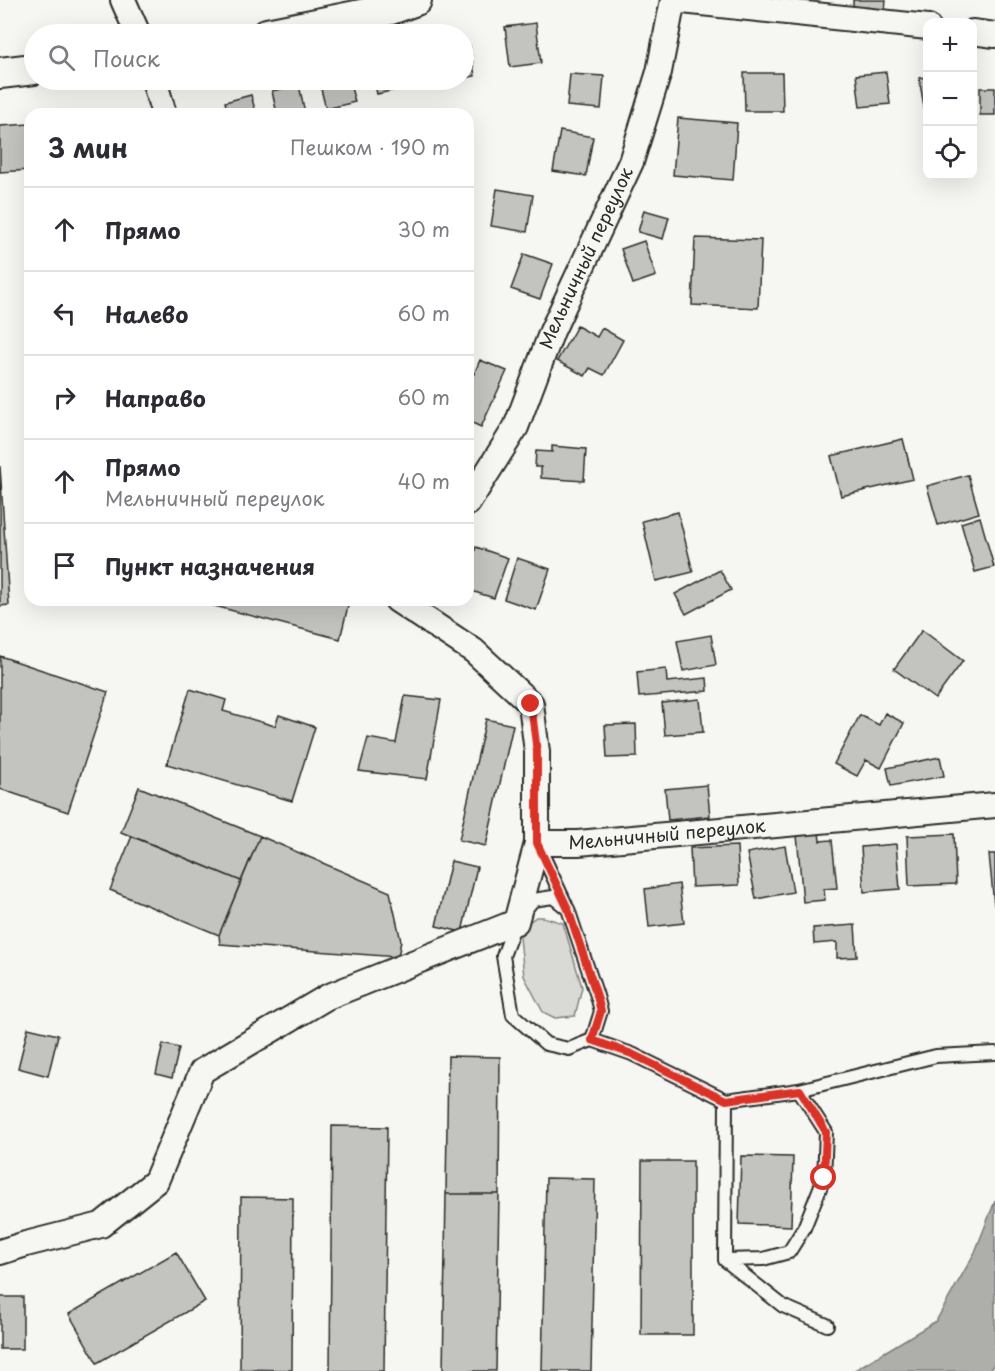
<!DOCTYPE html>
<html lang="ru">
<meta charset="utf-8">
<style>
body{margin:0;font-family:"Playpen Sans",sans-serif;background:#f2f2f3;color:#2b2b33}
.controls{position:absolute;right:18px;top:18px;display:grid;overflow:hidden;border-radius:12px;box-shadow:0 6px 24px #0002}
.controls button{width:54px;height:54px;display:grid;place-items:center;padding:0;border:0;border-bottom:2px solid #e1e1e2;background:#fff;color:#2b2b33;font:30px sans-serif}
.stop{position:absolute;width:18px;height:18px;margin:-14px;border:4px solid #d93025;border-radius:50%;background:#fff}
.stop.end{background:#d93025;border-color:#fff;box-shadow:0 2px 6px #0008}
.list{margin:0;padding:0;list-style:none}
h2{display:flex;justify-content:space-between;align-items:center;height:78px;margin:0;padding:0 24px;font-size:26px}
h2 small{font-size:20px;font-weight:400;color:#7c7c81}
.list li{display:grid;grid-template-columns:39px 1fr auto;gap:18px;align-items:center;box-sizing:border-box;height:84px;padding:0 24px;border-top:2px solid #e1e1e2}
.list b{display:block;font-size:22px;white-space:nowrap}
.list p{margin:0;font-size:20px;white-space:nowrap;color:#7c7c81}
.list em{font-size:20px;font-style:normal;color:#7c7c81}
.icon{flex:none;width:33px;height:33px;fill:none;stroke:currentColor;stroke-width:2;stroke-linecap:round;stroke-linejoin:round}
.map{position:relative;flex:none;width:995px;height:1371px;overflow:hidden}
.search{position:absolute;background:#fff;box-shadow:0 6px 24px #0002;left:24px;top:24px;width:450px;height:66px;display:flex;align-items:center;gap:15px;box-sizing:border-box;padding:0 21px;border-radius:33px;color:#7c7c81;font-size:22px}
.panel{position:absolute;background:#fff;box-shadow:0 6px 24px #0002;left:24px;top:108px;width:450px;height:498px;border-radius:18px}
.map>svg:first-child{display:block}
</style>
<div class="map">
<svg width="995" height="1371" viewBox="0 0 995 1371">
<rect width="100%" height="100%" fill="#f6f6f2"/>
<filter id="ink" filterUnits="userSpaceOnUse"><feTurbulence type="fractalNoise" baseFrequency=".0167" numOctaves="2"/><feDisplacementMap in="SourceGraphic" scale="12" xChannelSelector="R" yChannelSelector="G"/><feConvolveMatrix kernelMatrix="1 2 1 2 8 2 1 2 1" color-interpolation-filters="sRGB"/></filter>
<g filter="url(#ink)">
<path fill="#d9d9d5" stroke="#828280" stroke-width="1.5" d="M536,917H543L563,923L582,987L575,1016L555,1018L543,1012L524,976L520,938L529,922Z"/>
<path fill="#aeaeab" stroke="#7a7a78" stroke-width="1.5" d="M995,1201V1363L989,1371H853L936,1321L975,1252Z"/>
<path fill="#c3c3c0" stroke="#2b2b2b" stroke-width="1.5" d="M853,0H886L885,11L853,7Z
M536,23L541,63L510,67L505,27Z
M470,46L475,76L464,78V47Z
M886,72L890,104L860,107L856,75Z
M744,73H782L783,111H745Z
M570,74L604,76L601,109L567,106Z
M928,77V112H925L919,78Z
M325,80H349L355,102L326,109L319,81Z
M374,80H408L409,87L377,94Z
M299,85L305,113L277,114L272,91Z
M980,88H995V115H980Z
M251,95L256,114H228L225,102Z
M678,118L737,123L733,180L673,175Z
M30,124V170L0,172V126Z
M560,131L593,137L586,176L553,171Z
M497,189L533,195L527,232L491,226Z
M644,210L669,217L663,239L638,232Z
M695,238L761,240L758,308L692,305Z
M644,241L656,276L633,284L621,249Z
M524,254L553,264L540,299L511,289Z
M577,326L597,337L602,328L623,340L604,375L590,368L585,376L557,361Z
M480,360L507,371L481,427L468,421V372L474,374Z
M903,439L913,479L841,496L831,456Z
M552,446L586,449L584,481L541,478V467H535L536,451L552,452Z
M0,466L9,605L0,606Z
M968,475L979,513L938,525L927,486Z
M678,512L693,572L656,581L642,521Z
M980,517L994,567L975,572L961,523Z
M476,547L508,558L494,598L468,590V572Z
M517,558L550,569L536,610L504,599Z
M720,570L731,590L686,614L675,594Z
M208,600H342L349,602L340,639L207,604Z
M922,630L963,661L935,699L894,669Z
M711,635L716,665L683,671L677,641Z
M0,656L108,692L68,812L0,789Z
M666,669L667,682L707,678L708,691L639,697L637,672Z
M190,689L226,700L223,711L275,726L279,715L315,727L292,801L167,764Z
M405,696L441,700L427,779L359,771L368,738L396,743Z
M700,699L703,732L665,735L662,703Z
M885,713L904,723L881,768L866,760L857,776L834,764L860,715L879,725Z
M486,719L513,725L486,846L459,840Z
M636,724L637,757L607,758L605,725Z
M940,757L944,776L891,786L887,768Z
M707,785L710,816L668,820L665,789Z
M139,787L260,836L241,881L121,832Z
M819,832L820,841L832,840L837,888L824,889L825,900L803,902L797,835Z
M954,834L956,884L909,886L907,836Z
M132,836L241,881L219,935L110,890Z
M260,836L390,892L401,941L398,957L220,944L219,935Z
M896,844L900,889L864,892L861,847Z
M737,846L739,885L692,887L690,848Z
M785,846L793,892L756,899L747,853Z
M989,854H995V905H994Z
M451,861L477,867L462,932L436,926Z
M679,884L684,923L649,927L645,889Z
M855,925L857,957L837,958V942L814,944L813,928Z
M28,1028L58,1035L48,1076L18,1068Z
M163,1044L179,1048L172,1078L156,1074Z
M448,1056L500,1057L499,1194H446Z
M332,1126L387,1127L384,1371H330Z
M741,1156L793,1157L791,1226L739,1224Z
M642,1161H693V1335H641Z
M546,1178L595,1179L591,1371H542Z
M446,1194H499L496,1371H443Z
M241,1197L293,1198L292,1370L240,1369Z
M176,1252L205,1301L97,1363L69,1314Z
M0,1297H23V1349H0Z"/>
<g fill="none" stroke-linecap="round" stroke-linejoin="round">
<defs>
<path id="service" d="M539,847L566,905
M525,910L533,900L553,897L568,909L597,996L601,1011L592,1040L632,1054L726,1100L799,1090L936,1056L995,1053
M515,924L503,956L513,1015L546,1044L569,1049L592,1040
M726,1100L725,1260L783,1306L827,1325
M725,1260L763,1259L789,1252L804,1228L824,1178L826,1132L799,1090"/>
<g id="minor">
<path d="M123,0L138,34"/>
<path d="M673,0L928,27"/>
<path d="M972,32L995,35"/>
<path d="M154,80L164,114"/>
<path id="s1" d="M468,503L516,427L552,331L631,162L659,72L673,0"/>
<path id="s2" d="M397,600L474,651L531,704L537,752V843H578L995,805"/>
<path d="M0,1252L26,1244L101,1225L156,1181L202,1071L327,997L516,922L537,843"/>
</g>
<path id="tertiary" d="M267,34L391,9L416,0
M0,73L34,69"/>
</defs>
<use href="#service" stroke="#2b2b2b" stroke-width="16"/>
<use href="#minor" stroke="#2b2b2b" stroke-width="28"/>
<use href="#tertiary" stroke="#2b2b2b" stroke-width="34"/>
<use href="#service" stroke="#f6f6f2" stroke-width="12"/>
<use href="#minor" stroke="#f6f6f2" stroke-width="24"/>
<use href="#tertiary" stroke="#f6f6f2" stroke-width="30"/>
</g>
</g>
<g fill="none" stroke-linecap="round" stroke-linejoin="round" filter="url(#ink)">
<path stroke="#d93025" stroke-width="8" d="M531,704L537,752V843L568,909L597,996L601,1011L592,1040L632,1054L726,1100L800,1090L826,1132L824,1178"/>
</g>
<g text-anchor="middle" stroke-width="4.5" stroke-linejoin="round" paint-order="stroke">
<g font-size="18" fill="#2b2b2b" stroke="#f6f6f2">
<text dy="6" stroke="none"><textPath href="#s1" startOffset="273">Мельничный переулок</textPath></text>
<text dy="6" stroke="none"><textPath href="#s2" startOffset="440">Мельничный переулок</textPath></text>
</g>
</g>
</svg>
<div class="controls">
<button>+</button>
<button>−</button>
<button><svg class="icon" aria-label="locate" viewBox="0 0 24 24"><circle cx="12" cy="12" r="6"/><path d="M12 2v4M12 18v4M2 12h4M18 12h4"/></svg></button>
</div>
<div class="stop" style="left:824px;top:1178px"></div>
<div class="stop end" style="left:531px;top:704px"></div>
<div class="search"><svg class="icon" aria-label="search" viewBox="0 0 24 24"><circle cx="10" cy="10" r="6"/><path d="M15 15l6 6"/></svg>Поиск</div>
<section class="panel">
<h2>3 мин<small>Пешком · 190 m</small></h2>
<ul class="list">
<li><svg class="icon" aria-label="ahead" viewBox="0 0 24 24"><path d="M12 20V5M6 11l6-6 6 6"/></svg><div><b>Прямо</b></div><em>30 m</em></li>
<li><svg class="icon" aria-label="left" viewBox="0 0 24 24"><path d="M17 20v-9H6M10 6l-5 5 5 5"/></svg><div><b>Налево</b></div><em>60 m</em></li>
<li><svg class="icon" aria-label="right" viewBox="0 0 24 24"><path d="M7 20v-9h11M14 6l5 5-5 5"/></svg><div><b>Направо</b></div><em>60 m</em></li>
<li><svg class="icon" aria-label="ahead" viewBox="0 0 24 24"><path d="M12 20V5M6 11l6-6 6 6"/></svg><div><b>Прямо</b><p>Мельничный переулок</p></div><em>40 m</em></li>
<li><svg class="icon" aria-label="arrive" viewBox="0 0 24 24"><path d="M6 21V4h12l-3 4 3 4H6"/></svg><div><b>Пункт назначения</b></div></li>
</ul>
</section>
</div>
